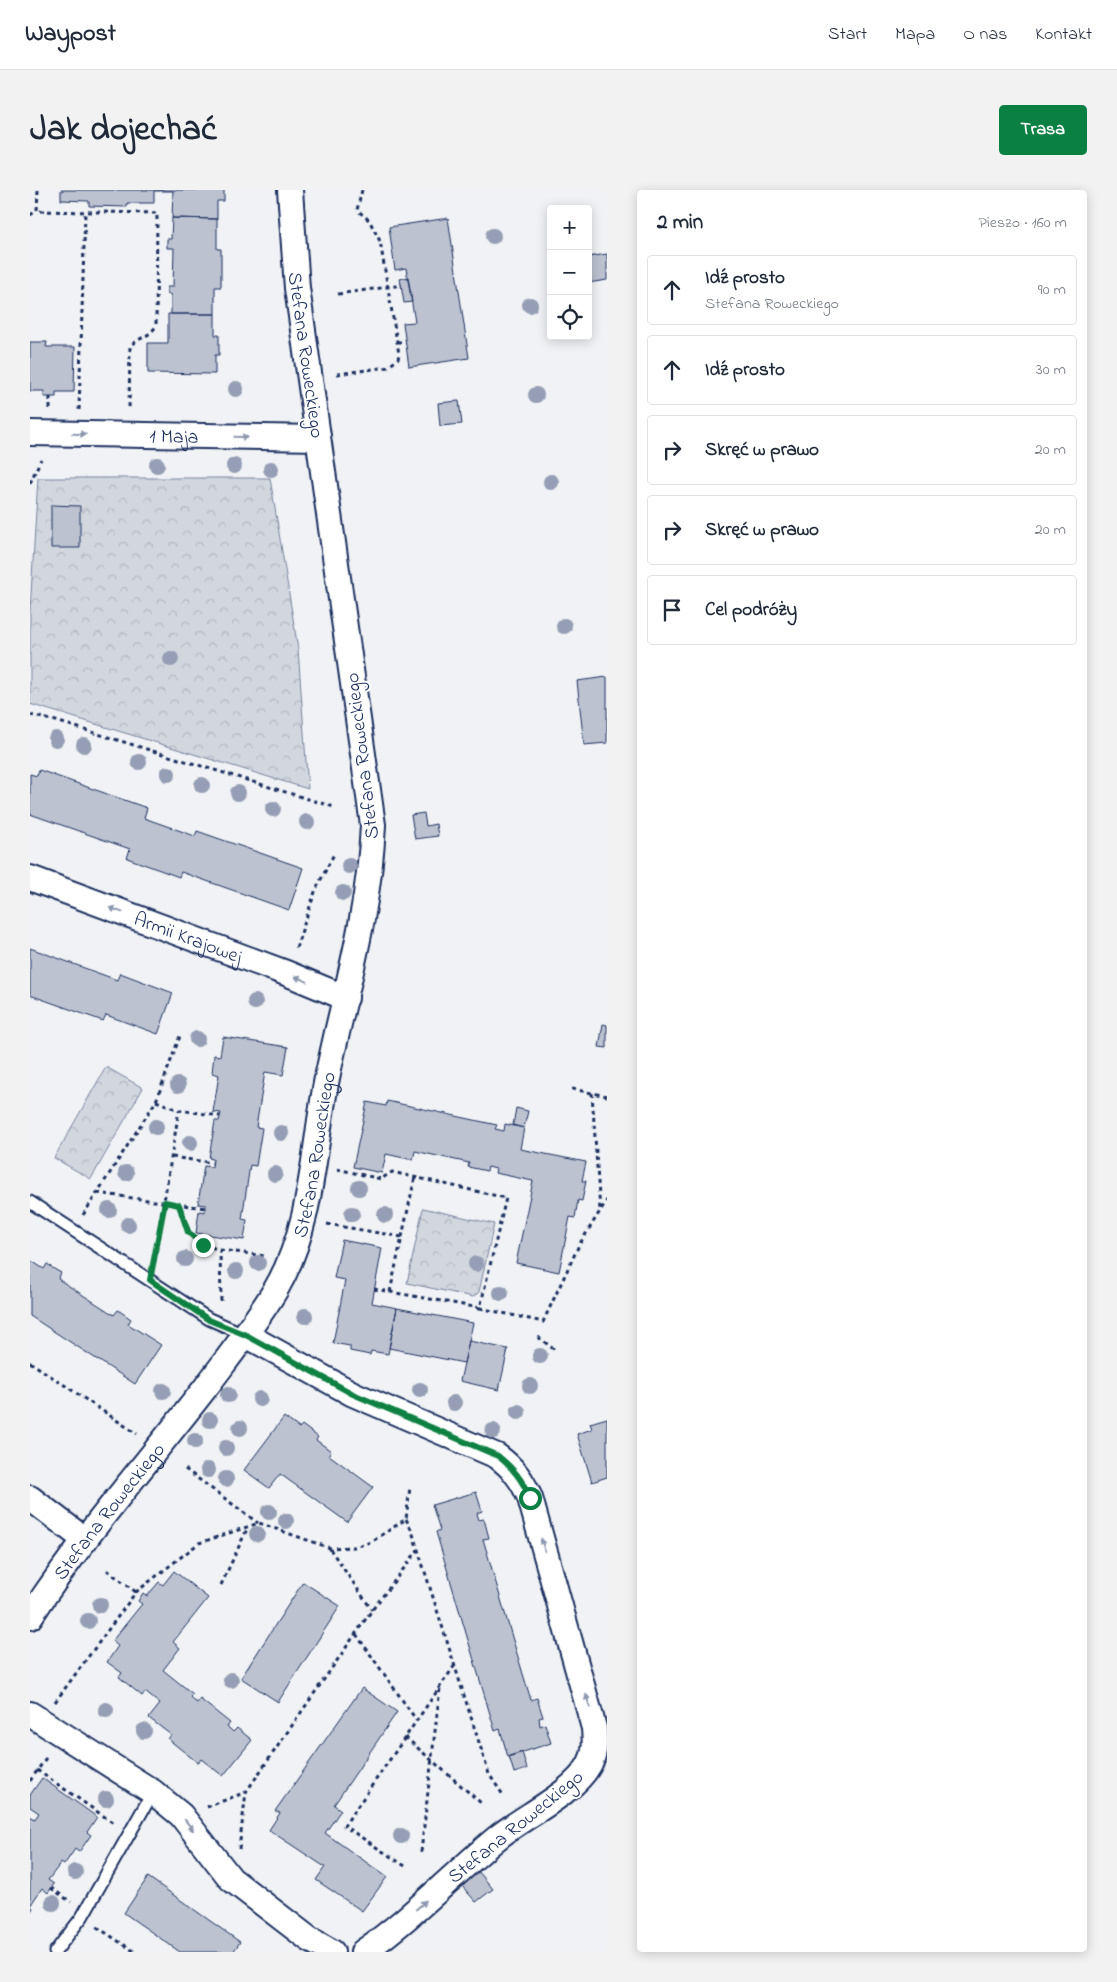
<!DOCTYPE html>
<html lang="pl">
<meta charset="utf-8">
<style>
body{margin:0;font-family:"Indie Flower",sans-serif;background:#f2f2f3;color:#1f2937}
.controls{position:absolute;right:15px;top:15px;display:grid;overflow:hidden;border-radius:5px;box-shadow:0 2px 12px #0003}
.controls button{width:45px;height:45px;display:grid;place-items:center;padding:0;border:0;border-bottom:1px solid #e0e1e3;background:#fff;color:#1f2937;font:25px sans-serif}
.stop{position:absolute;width:15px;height:15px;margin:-11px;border:4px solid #0b8043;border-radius:50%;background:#fff}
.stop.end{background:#0b8043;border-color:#fff;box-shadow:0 1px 5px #0008}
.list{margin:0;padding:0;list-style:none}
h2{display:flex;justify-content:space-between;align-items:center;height:65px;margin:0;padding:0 20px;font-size:21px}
h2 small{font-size:16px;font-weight:400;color:#747a83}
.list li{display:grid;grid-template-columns:32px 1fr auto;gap:15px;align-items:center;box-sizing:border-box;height:70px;margin:0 10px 10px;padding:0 10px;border:1px solid #e0e1e3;border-radius:5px}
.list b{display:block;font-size:19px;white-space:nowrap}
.list p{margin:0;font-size:16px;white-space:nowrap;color:#747a83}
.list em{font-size:16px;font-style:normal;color:#747a83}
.icon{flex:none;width:28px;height:28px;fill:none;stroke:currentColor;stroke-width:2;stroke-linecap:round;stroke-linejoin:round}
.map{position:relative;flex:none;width:577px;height:1762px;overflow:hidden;border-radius:5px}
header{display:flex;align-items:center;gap:30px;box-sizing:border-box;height:70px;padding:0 25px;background:#fff;border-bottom:1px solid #e0e1e3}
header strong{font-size:24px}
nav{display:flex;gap:28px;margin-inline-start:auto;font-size:18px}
.intro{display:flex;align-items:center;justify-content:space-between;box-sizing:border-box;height:120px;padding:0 30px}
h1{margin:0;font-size:35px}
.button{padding:12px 22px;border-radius:5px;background:#0b8043;color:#fff;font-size:18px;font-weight:700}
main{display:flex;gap:30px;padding:0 30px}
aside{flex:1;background:#fff;border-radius:5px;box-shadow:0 2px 12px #0003}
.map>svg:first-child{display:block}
</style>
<header>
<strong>Waypost</strong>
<nav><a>Start</a><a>Mapa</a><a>O nas</a><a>Kontakt</a></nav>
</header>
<div class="intro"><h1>Jak dojechać</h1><a class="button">Trasa</a></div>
<main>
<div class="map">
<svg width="577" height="1762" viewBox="0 0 577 1762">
<defs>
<pattern id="forest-crowns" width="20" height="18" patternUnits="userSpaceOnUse" patternTransform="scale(1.25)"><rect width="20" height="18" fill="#d2d6df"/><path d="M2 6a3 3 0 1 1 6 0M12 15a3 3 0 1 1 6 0" fill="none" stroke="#b4b8c2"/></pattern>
</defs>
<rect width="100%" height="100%" fill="#f1f2f5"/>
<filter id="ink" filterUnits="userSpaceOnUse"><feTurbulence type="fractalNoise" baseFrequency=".02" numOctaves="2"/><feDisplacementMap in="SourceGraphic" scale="10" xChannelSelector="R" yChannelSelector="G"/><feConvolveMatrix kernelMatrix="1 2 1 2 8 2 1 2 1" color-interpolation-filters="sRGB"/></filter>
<g filter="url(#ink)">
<path fill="url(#forest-crowns)" stroke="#76829e" d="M8,288H240L268,459L278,599L0,514V421Z
M76,877L113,898L61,989L24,968Z
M393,1018L464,1034L449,1102L443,1107L377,1093Z"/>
<path fill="#bcc2d0" stroke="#1b2f5e" d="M31,0H194V11H187V29L142,28L143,1H124V13H97V17L59,16V11L31,10Z
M142,28L187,29V59H191V97H185V124H141V105L137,104V97H143L144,58H137V49H141Z
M418,28L439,168L379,177L373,133L385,132L376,78L365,80L359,37Z
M577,64V90L558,93V67Z
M378,87L382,112L374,113L370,89Z
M138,124H185V145H189V165H185V184L118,183V153H138Z
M0,152H17L16,157H45L44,202H26V207H14V201H0Z
M429,211L432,234L410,236L408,213Z
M21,315L50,316V358H21Z
M577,487V553L554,555L547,491Z
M9,580L117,618L114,628L165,646L167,641L273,678L259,720L151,682L149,687L97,668L100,659L0,624V584L7,586Z
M394,623L396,636L406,634L408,646L385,649L381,625Z
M0,758L87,790L90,783L143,803L128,844L76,825L73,831L0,805Z
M573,834L577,835V858L569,857Z
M193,847L258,857L253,885L235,882L226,937L232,938L226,976L220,975L212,1029L217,1030L214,1050L166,1043L169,1021L175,1022L176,1015L168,1014L174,976L182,977L183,969L179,968L185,931H189L191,923L183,922L189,885L182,883L184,865L190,866Z
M357,911L467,935L465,939L474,941L475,934L494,938L490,959L556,972L552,991H556L552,1011L548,1010L545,1028L540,1027L529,1082L486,1073L503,991L465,983L466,979L458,977L457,981L438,977L439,973L385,961L383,970L356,964L352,983L323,977L337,912L356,916Z
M486,918L498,921L494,938L483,935Z
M312,1050L352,1058L342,1113L367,1118L358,1164L341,1161L340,1165L320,1161V1156L303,1153L315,1090L304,1088Z
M0,1070L14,1079L17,1074L24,1079L31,1083L28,1089L84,1125L88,1120L101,1129L98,1134L131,1155L105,1194L0,1126Z
M367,1118L443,1133L434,1173L359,1158Z
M439,1151L478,1159L469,1200L430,1191Z
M254,1227L269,1238L272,1235L288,1247L286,1250L301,1261L299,1265L343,1297L317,1332L250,1284L239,1298L214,1280Z
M577,1228V1287L562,1292L547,1244L562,1239L560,1233Z
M446,1302L452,1321L447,1323L448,1327L449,1330L454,1329L459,1348L453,1349L493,1484L501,1510L507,1508L513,1527L509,1528L510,1536L515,1534L521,1553L478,1567L470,1539L465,1541L406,1342L410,1340L402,1315Z
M144,1381L178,1408L143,1452L150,1458L133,1480L163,1504L160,1507L163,1510L167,1513L170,1509L200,1533L197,1537L200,1539L203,1542L207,1538L222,1550L193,1586L171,1569L168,1573L138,1549L141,1545L119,1528L130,1514L115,1502L112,1506L89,1487L92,1483L77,1472L88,1456L82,1451L112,1414L108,1411L113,1403L117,1406L129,1392L133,1395Z
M273,1392L310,1416L248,1512L211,1488Z
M332,1498L367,1522L304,1615L311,1620L295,1643L357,1687L332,1721L286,1690L295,1677L239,1640L250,1623L245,1621Z
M492,1562L497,1579L484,1583L479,1566Z
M12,1588L67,1627L57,1642L61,1645L49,1662L45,1659L34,1675L31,1673L18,1690L24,1694L18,1703L12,1698L0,1716L3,1718L0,1723V1626L5,1629L9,1623L0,1617V1605Z
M448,1681L463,1699L446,1712L431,1695Z
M118,1687L210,1752L203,1762H150L94,1723Z"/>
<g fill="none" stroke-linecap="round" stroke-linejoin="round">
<defs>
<path id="service" d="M0,1012L179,1129L216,1145
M25,1762L52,1727L123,1602"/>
<g id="minor">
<path id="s1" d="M0,243L288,248"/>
<path id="s2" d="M0,688L256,783L316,808"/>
<path d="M216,1145L323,1204L467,1266C483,1278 492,1289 500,1308L564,1538C565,1551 566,1563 559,1575C543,1604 492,1627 467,1648C422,1685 381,1729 333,1762"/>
<path d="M0,1308L55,1350"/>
<path id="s3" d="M0,1427C53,1346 117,1273 176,1197C200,1165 225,1134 246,1099C283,1036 283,959 297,888C315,801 339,725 343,635L267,98L260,0"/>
<path d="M0,1524L123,1602L151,1625L201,1689L279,1749L302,1762"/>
</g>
</defs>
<use href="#service" stroke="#1b2f5e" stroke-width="15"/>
<use href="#minor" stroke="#1b2f5e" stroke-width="28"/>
<path stroke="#1b2f5e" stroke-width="3" stroke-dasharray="4 4" stroke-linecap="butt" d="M8,0L7,21L127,23L126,136C119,148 108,147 100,157L99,220
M0,25L7,21
M308,104L372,95
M367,152H376
M307,184L358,177L368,169L369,164L350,51L339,30L327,20L332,0
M20,219V207
M49,220L55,22
M0,293L11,269
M0,525L26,531L304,617
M266,758L286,699L305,662
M542,899L577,906
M562,903L570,1021
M126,911L149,920L190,926
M142,967L183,973
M307,979L351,989L362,982L476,1008L450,1118L344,1099
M67,1003L175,1018
M149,1015C159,1044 159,1050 190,1060L191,1112
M53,1025L126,911L150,846
M297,1034L372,1047
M190,1060L236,1066
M124,1072L149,920
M360,1102L385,987
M450,1118L513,1132L549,1055L577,1010
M508,1147L525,1160
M0,1172L107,1244
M155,1279L228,1333
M376,1329L382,1341L459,1584L473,1605
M300,1359L342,1420
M77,1380L106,1402
M191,1395L218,1337
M326,1444L387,1531
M25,1512L106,1402L169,1353L229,1333L300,1358L324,1357L341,1352L376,1329L380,1297
M375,1547L451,1613
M7,1580L85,1634
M0,1591L18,1565
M177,1617L216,1602
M209,1659L216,1602L342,1420L388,1360
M391,1662L410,1498
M375,1676L314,1636L425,1475
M21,1698L41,1712
M67,1737L105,1762"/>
<use href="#service" stroke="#fff" stroke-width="11"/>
<use href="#minor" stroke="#fff" stroke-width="24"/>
</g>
<g fill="#959eb4">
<circle cx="463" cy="46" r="8"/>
<circle cx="500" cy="115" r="8"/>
<circle cx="206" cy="199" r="8"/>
<circle cx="506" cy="205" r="8"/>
<circle cx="127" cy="275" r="8"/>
<circle cx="204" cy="276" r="8"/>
<circle cx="241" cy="279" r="8"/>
<circle cx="521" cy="292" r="8"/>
<circle cx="534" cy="436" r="8"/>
<circle cx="141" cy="469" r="8"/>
<circle cx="26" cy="549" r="8"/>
<circle cx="54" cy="555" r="8"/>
<circle cx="109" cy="572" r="8"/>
<circle cx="138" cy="584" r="8"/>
<circle cx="172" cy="595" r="8"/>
<circle cx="208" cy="603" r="8"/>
<circle cx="243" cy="619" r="8"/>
<circle cx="277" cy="632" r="8"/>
<circle cx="319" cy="676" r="8"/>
<circle cx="313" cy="703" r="8"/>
<circle cx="225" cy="812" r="8"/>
<circle cx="167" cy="849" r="8"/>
<circle cx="148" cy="895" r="8"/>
<circle cx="126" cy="937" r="8"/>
<circle cx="251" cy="943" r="8"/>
<circle cx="160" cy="953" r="8"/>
<circle cx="96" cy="983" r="8"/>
<circle cx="245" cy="984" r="8"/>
<circle cx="329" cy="998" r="8"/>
<circle cx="79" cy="1020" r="8"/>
<circle cx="322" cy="1024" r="8"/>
<circle cx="355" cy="1025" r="8"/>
<circle cx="98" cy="1035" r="8"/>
<circle cx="155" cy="1069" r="8"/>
<circle cx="228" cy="1073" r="8"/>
<circle cx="446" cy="1074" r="8"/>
<circle cx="206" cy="1081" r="8"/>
<circle cx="471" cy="1103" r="8"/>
<circle cx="275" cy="1126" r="8"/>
<circle cx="510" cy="1166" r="8"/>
<circle cx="500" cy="1196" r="8"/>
<circle cx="390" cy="1200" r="8"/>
<circle cx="133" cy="1201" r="8"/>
<circle cx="198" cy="1205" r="8"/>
<circle cx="230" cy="1209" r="8"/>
<circle cx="424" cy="1213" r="8"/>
<circle cx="488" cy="1222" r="8"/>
<circle cx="180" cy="1230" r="8"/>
<circle cx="210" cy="1238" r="8"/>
<circle cx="463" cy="1241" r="8"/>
<circle cx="165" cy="1251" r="8"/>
<circle cx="196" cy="1258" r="8"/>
<circle cx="178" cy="1280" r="8"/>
<circle cx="196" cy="1289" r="8"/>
<circle cx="239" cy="1322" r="8"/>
<circle cx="256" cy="1331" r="8"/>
<circle cx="227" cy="1344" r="8"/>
<circle cx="70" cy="1415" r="8"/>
<circle cx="58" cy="1431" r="8"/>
<circle cx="201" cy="1490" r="8"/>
<circle cx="76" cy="1520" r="8"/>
<circle cx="114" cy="1541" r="8"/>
<circle cx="76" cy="1609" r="8"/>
<circle cx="371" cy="1646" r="8"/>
<circle cx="45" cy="1682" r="8"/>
<circle cx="23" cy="1713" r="8"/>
</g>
<defs><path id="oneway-solid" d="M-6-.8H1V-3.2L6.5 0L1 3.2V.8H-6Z" transform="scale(1.25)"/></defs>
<g fill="#8d97ae">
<use href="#oneway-solid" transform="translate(49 244) rotate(1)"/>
<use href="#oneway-solid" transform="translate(211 247) rotate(1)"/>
<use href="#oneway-solid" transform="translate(86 720) rotate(-160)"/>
<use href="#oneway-solid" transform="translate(271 789) rotate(-157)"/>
<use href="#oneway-solid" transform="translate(513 1355) rotate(-106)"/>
<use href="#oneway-solid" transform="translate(558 1511) rotate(-106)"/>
<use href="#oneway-solid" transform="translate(159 1635) rotate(52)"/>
<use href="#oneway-solid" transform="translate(391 1715) rotate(-42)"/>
</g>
</g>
<g fill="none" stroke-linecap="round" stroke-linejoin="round" filter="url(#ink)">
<path stroke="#0b8043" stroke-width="6" d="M173,1055L158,1042L149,1015L135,1012L120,1090L179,1130L216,1145L323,1204L468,1266C483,1278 492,1289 500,1308"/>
</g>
<g text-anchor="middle" stroke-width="4" stroke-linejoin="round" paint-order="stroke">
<g font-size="20" fill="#1b2f5e" stroke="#fff">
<text transform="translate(277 165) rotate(82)" y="7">Stefana Roweckiego</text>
<text dy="7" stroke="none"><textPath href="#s1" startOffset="144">1 Maja</textPath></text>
<text transform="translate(331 566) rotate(-97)" y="7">Stefana Roweckiego</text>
<text dy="7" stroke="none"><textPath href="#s2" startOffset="169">Armii Krajowej</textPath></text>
<text dy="7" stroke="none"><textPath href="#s3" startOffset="551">Stefana Roweckiego</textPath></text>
<text dy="7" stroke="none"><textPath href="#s3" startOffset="132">Stefana Roweckiego</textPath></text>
<text transform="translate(485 1636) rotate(-39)" y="7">Stefana Roweckiego</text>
</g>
</g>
</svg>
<div class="controls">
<button>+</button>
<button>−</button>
<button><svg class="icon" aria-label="locate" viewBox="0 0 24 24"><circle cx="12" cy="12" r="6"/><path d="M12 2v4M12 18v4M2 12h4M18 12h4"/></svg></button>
</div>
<div class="stop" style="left:500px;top:1308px"></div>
<div class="stop end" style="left:173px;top:1055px"></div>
</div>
<aside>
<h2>2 min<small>Pieszo · 160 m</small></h2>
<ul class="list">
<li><svg class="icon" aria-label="ahead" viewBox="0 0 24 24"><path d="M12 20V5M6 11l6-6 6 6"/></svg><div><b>Idź prosto</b><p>Stefana Roweckiego</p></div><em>90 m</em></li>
<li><svg class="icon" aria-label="ahead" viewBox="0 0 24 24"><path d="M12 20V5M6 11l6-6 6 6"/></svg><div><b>Idź prosto</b></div><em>30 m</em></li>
<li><svg class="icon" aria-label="right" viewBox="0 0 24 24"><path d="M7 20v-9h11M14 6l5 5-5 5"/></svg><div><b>Skręć w prawo</b></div><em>20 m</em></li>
<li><svg class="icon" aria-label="right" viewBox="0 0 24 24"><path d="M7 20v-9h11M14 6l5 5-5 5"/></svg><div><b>Skręć w prawo</b></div><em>20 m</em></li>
<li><svg class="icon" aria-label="arrive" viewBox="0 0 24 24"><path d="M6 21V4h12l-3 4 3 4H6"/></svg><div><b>Cel podróży</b></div></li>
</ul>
</aside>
</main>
